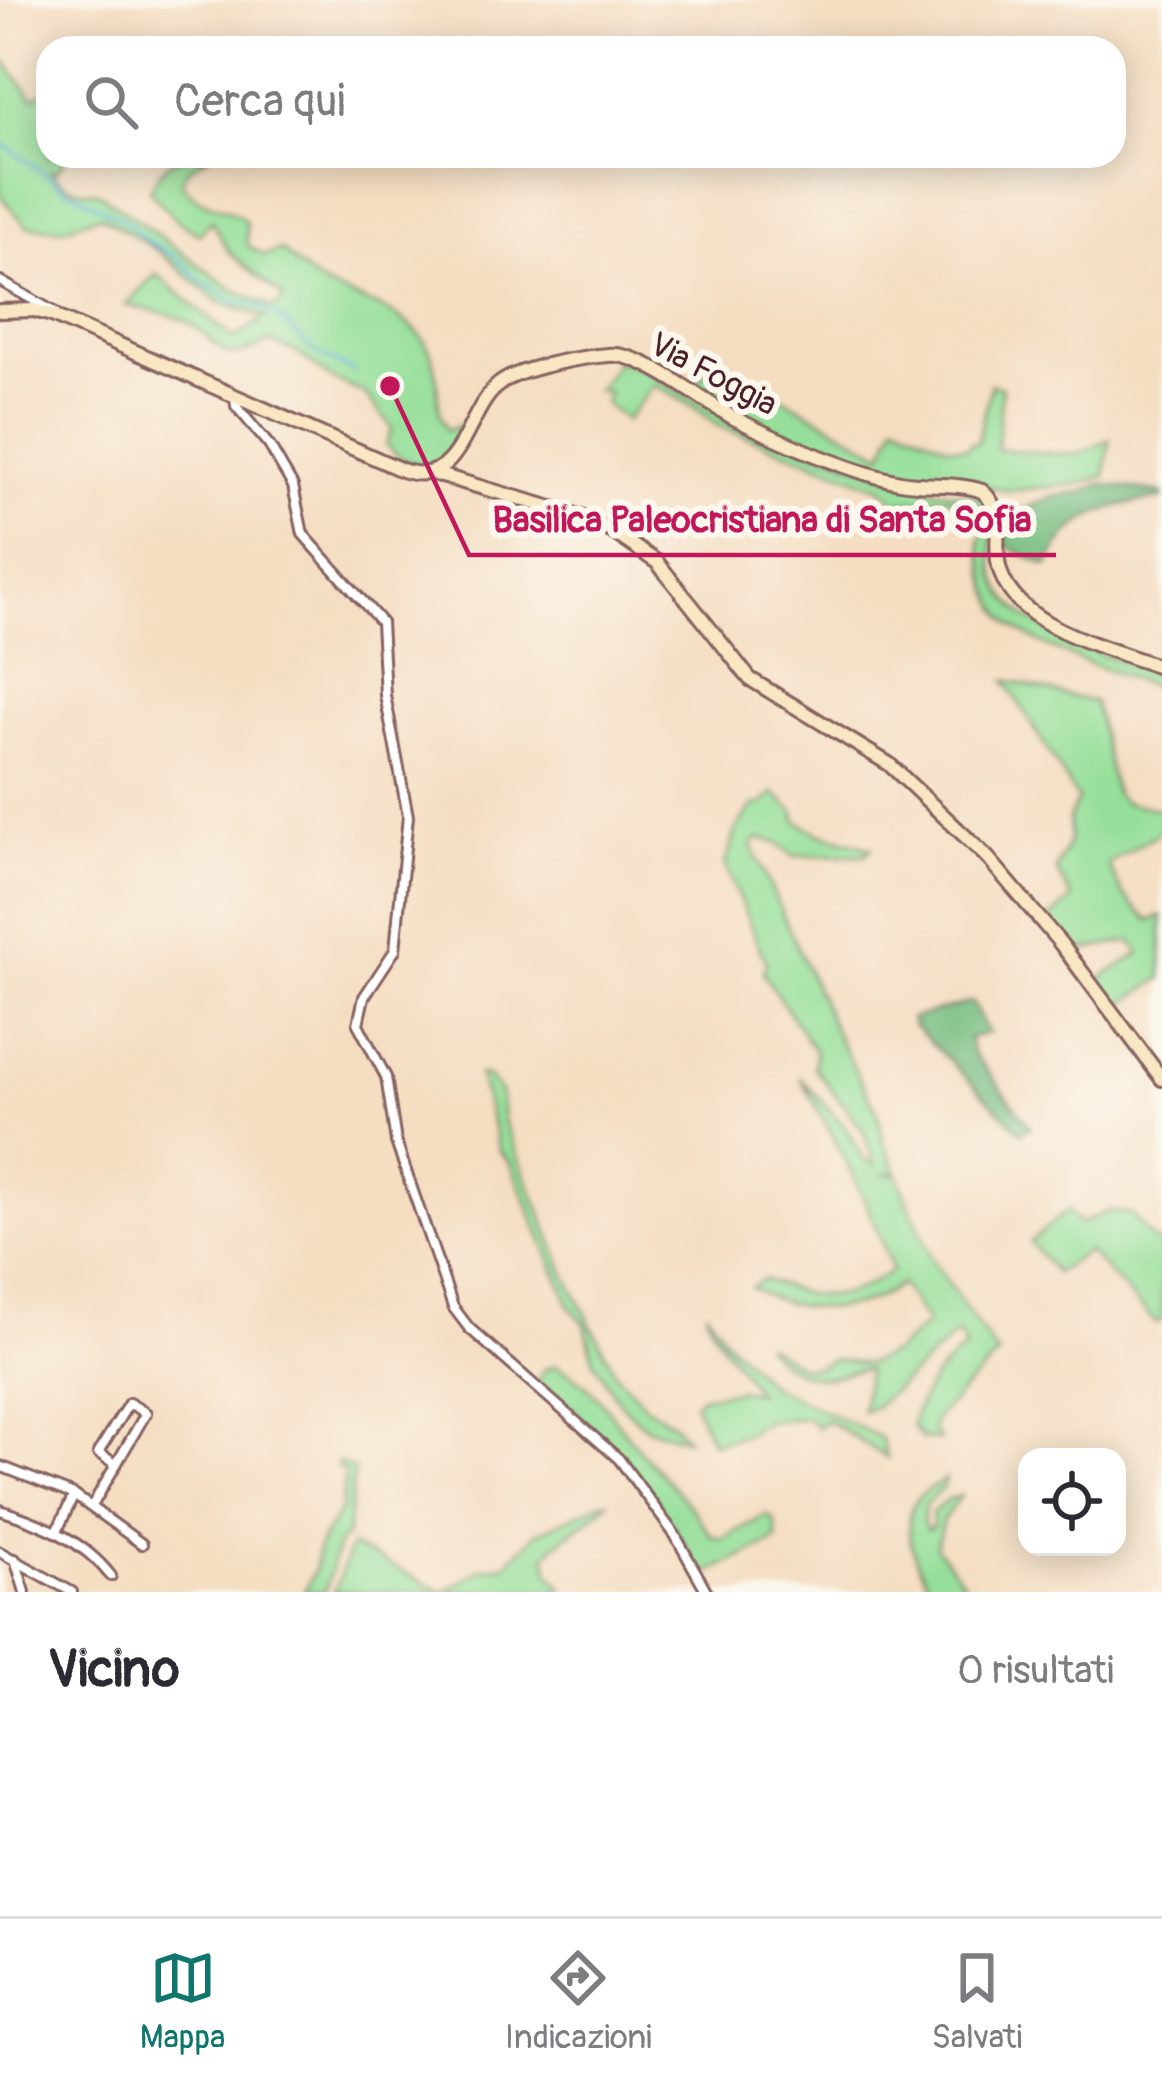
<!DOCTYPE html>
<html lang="it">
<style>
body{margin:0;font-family:Pangolin,sans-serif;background:#f2f2f3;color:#2b2b33}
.controls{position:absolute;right:36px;bottom:36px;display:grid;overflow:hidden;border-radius:24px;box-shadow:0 6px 30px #0003}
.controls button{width:108px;height:108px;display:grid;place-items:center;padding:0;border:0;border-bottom:3px solid #e1e1e2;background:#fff;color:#2b2b33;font:60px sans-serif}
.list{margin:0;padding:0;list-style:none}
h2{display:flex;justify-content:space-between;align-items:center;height:156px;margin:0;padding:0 48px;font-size:51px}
h2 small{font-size:39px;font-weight:400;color:#7c7c81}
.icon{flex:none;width:66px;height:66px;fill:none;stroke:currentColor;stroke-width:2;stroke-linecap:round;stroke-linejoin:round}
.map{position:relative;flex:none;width:1162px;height:1592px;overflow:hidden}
.search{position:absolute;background:#fff;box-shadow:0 6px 30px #0003;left:36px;right:36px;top:36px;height:132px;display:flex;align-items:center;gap:30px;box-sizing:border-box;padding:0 42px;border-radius:36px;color:#7c7c81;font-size:45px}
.sheet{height:324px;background:#fff}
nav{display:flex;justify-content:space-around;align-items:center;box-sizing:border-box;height:168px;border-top:3px solid #e1e1e2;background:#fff;font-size:33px;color:#7c7c81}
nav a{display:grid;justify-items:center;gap:6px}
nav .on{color:#0f766e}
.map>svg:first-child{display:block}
</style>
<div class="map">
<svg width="1162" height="1592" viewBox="0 0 1162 1592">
<rect width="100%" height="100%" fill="#fbf7ec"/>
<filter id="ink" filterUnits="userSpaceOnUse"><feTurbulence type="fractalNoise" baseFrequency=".00833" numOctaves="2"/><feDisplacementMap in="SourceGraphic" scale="24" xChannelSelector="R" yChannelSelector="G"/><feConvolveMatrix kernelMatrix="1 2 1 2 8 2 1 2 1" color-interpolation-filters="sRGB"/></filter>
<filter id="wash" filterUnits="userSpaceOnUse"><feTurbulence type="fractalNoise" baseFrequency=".004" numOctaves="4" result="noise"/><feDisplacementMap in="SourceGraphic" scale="48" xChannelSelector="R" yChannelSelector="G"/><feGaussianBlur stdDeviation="2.7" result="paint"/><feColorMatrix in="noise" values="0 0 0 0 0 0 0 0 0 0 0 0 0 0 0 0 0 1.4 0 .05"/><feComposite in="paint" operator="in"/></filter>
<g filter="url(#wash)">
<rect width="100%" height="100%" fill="#f4ddc1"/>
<path fill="#95df9a" stroke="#707f62" stroke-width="3" d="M0,55L33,98L48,90V156H68L55,173L49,169C61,186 78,191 98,192L231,288L274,308L284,298L229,252L212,221L199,234L176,220L149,190C167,159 174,156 209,156L188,169L181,183C204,212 224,202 246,222L247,245L265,256L281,250C295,262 309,278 326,286C357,301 394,307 418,333C449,367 428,403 448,430L464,424L458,440L435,465C412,468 404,461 386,446L392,428L365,394L332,379L296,352L269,342C216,369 229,347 189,323C172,313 144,310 125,305L156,274L234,339L265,317L220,303L161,253L101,215L60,229L27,226L0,196Z
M715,359L883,454L897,422L948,446L968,448L970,443L977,444L991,384L1002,387L997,449L1077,455L1110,440L1105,476L1079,484L1008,491L969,482L906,477L864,465L740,416L693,388Z
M618,360L641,368L740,426L932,490L982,497C998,517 989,545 994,570C1007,633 1110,654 1162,676V689C1128,678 1028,645 1007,620C989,599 983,567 980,541C1015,485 924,499 898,503L882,488L716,425L697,409L654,385L626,420L604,403L608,392L597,391Z
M1005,680L1094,702L1115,794L1124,802L1162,810V831L1108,864L1123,895L1149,921L1162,916V978L1114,1010L1095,982L1140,953L1131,941L1073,952L1047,922L1072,899L1056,869L1069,842V818L1078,800Z
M774,793L795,812L796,820L818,833L872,848L865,855L794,856L776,843L759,838L752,846L838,1038L878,1113L883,1140L897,1172L884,1174H897L932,1260L998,1355L937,1417L932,1429L940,1440L922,1439L911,1424C923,1391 937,1368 966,1348L958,1333L875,1407L862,1411L867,1370C854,1369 851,1372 839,1375C812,1384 777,1366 764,1343L802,1367H816L834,1359L867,1364L893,1353L927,1324L901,1284C856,1317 797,1315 751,1287L764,1279C818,1302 843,1304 892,1270C869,1202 836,1140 800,1077L849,1131L864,1160L875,1165L863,1130L814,1067L815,1052L763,973L766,963L725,865L737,828L754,805L762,804Z
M479,1075L487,1076L500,1091L503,1120L567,1277L616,1374L647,1407L673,1423L686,1439L647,1428L619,1402L594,1361L585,1324L571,1308L511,1164L499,1150Z
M1068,1210L1079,1224L1109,1211L1132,1214L1149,1237L1162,1246V1320L1156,1323L1088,1251L1055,1273L1030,1242Z
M706,1310L724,1338L770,1385L881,1438L887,1458L827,1420L818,1427L806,1418L768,1421L742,1436L712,1443L694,1404L701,1396L742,1390L756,1392C743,1369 708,1333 706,1310Z
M556,1365C598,1388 608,1412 636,1446C661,1476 690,1501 710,1535L722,1539L767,1515L775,1521L777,1540L703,1575L673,1526L606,1440L537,1380L545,1369Z
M338,1462L354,1470L347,1535L338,1544L325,1592H304L314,1572L319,1545L341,1509L345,1472L337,1468Z
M946,1478L943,1487L925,1505L923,1521L927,1530L932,1528V1513L948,1499L960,1496L943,1520L936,1547L971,1592H935C918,1569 893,1519 922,1494C929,1488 939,1485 946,1478Z
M603,1502H608C590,1523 564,1533 546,1555L550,1574L563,1587L556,1592H334L351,1546L444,1592L482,1569L505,1565L537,1533Z"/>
<path fill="#78be82" stroke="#616e56" stroke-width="3" d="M1100,484L1162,493V499C1109,504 1070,515 1048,566L1002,544L1014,514L1051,497L1083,492Z
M972,1002L988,1033L969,1038L972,1052L1031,1127L1021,1132L913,1025L911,1018Z"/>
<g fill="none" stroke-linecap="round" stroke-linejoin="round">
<path stroke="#60aed9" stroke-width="3" d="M0,142L65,188L126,221L147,241L176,257L205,284L235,302L260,306L282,320L312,350L354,372"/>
</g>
</g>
<g filter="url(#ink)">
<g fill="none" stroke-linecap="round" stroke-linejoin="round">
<defs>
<path id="street" d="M0,281L56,313
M235,398L236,406L269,445L293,486L303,534L381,622L385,695L408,816L395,950L364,997L358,1024L386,1077L396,1142L453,1307L469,1328L619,1459L675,1535L707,1592
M0,1466L74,1495L142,1544
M92,1506L146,1413L129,1403L98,1453L116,1464
M0,1510C43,1524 83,1540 111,1576
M57,1531L74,1495
M0,1552L72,1592
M15,1559L25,1592"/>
<path id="secondary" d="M0,311L34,310L52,315L402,470C464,492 464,408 502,382C524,367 581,357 608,355C643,351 705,404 738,420C781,442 854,473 900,482C927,487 957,482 982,491C1004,509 995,536 998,561C1007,627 1109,647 1162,668
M432,473L583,517L613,532L657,562L750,679L889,764L987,857L1061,944L1162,1079"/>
</defs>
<use href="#street" stroke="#866260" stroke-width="14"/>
<use href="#secondary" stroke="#866260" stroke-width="18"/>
<use href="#street" stroke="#fff" stroke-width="8"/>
<use href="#secondary" stroke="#f9e7c3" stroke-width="12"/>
</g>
</g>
<g text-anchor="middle" stroke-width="12" stroke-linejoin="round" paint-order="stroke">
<g font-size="33" fill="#4a1f2b" stroke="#fbf7ec">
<text transform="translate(714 373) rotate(28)" y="12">Via Foggia</text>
</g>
</g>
<path fill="none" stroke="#c2185b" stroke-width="4.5" d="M390 386L469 555H1056"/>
<circle fill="#c2185b" stroke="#fbf7ec" stroke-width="4.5" cx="390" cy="386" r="12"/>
<g font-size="36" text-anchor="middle" font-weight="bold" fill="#c2185b" stroke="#fbf7ec" stroke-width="12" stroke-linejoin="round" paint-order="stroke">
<text x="762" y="532">Basilica Paleocristiana di Santa Sofia</text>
</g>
</svg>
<div class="controls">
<button><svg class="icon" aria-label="locate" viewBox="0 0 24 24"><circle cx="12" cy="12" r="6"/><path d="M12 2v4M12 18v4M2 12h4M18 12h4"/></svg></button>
</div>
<div class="search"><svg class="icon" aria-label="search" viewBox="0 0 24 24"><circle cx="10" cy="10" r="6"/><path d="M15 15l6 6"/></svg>Cerca qui</div>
</div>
<section class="sheet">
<h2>Vicino<small>0 risultati</small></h2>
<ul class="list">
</ul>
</section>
<nav>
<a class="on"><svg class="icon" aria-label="map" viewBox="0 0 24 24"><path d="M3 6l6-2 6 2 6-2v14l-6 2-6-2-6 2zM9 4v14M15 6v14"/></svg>Mappa</a>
<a><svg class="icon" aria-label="directions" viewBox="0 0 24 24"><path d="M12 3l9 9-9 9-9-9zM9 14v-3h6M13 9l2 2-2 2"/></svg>Indicazioni</a>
<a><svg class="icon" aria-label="saved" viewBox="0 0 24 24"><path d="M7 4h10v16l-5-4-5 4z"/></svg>Salvati</a>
</nav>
